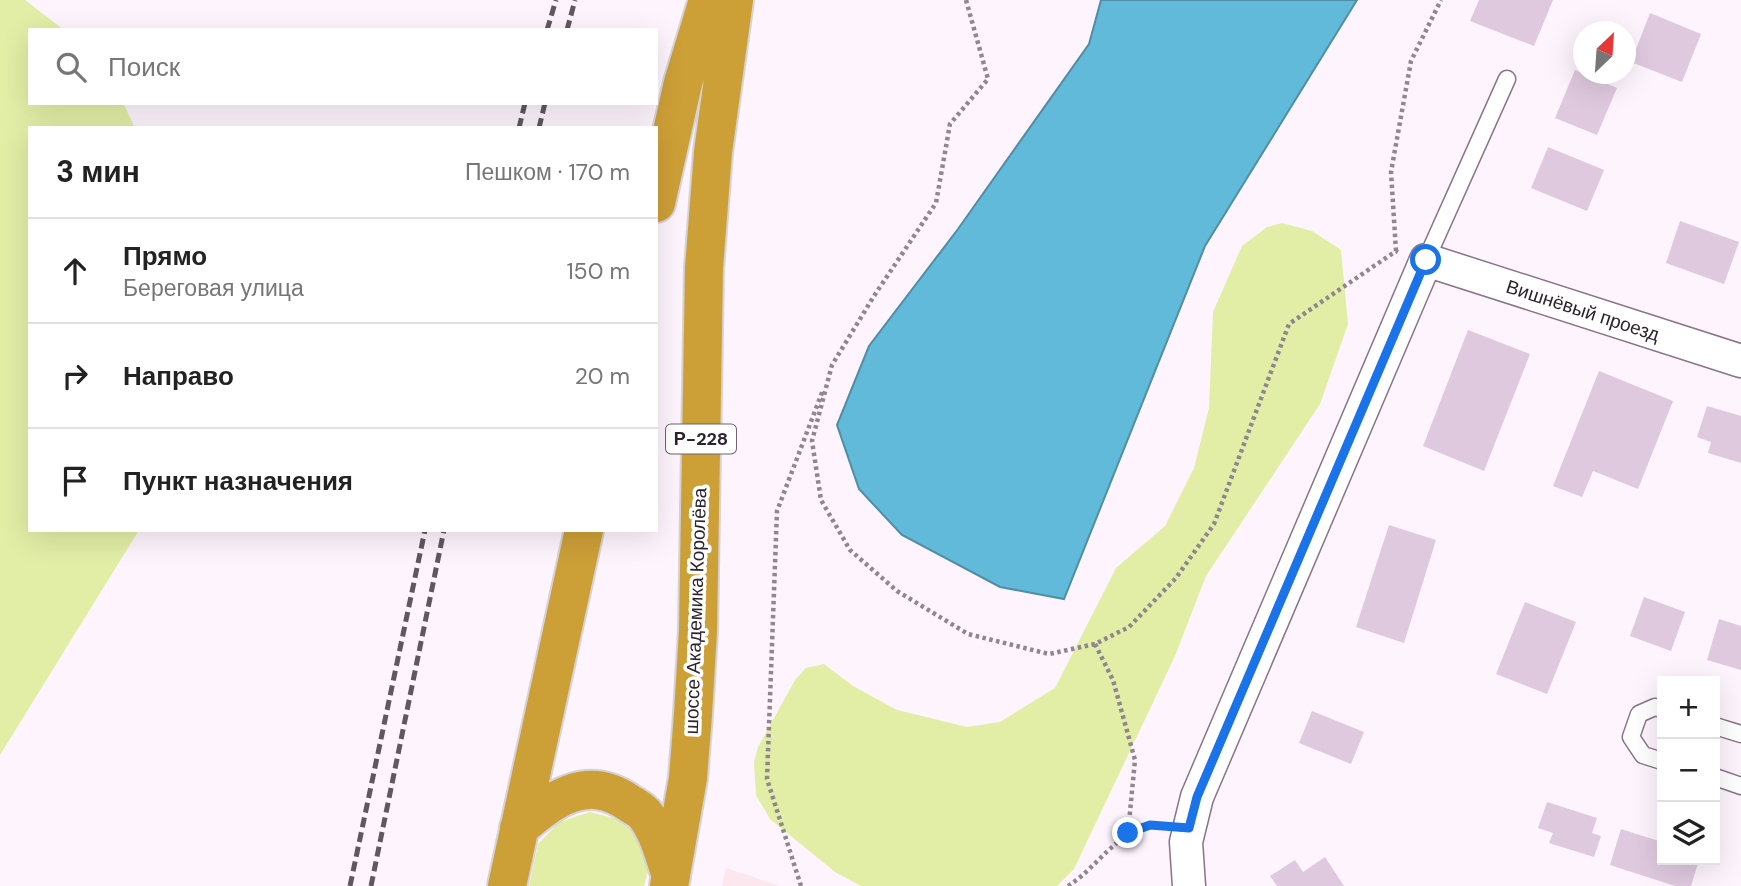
<!DOCTYPE html>
<html lang="ru">
<meta charset="utf-8">
<style>
body{margin:0;font-family:"DM Sans",sans-serif;background:#f2f2f2;color:#222}
.controls{position:absolute;right:21px;bottom:21px;display:grid;overflow:hidden;border-radius:0px;box-shadow:0 7px 28px #0002}
.controls button{width:63px;height:63px;display:grid;place-items:center;padding:0;border:0;border-bottom:2px solid #e0e0e0;background:#fff;color:#222;font:35px sans-serif}
.compass{position:absolute;left:1573px;top:21px;width:63px;height:63px;border-radius:50%;background:#fff;box-shadow:0 7px 28px #0002;rotate:25deg}
.stop{position:absolute;width:21px;height:21px;margin:-16px;border:5px solid #1a73e8;border-radius:50%;background:#fff}
.stop.end{background:#1a73e8;border-color:#fff;box-shadow:0 2px 7px #0008}
.list{margin:0;padding:0;list-style:none}
h2{display:flex;justify-content:space-between;align-items:center;height:91px;margin:0;padding:0 28px;font-size:30px}
h2 small{font-size:23px;font-weight:400;color:#767676}
.list li{display:grid;grid-template-columns:46px 1fr auto;gap:21px;align-items:center;box-sizing:border-box;height:105px;padding:0 28px;border-top:2px solid #e0e0e0}
.list b{display:block;font-size:26px;white-space:nowrap}
.list p{margin:0;font-size:23px;white-space:nowrap;color:#767676}
.list em{font-size:23px;font-style:normal;color:#767676}
.icon{flex:none;width:38px;height:38px;fill:none;stroke:currentColor;stroke-width:2;stroke-linecap:round;stroke-linejoin:round}
.map{position:relative;flex:none;width:1741px;height:886px;overflow:hidden}
.search{position:absolute;background:#fff;box-shadow:0 7px 28px #0002;left:28px;top:28px;width:630px;height:77px;display:flex;align-items:center;gap:18px;box-sizing:border-box;padding:0 24px;border-radius:0px;color:#767676;font-size:26px}
.panel{position:absolute;background:#fff;box-shadow:0 7px 28px #0002;left:28px;top:126px;width:630px;height:406px;border-radius:0px}
.map>svg:first-child{display:block}
</style>
<div class="map">
<svg width="1741" height="886" viewBox="0 0 1741 886">
<rect width="100%" height="100%" fill="#fdf4fd"/>
<path fill="#fce7ee" d="M726,868L780,886H722Z"/>
<path fill="#e2eea6" d="M0,0H25L64,30H30V103H123L135,128H30V530H139L0,755Z
M1282,223L1312,231L1341,250L1348,324L1320,404L1206,576L1175,656L1074,869L1057,886H861L835,872L770,819L756,795L754,762L758,747L795,680L806,668L824,664L853,686L897,710L967,727L1000,722L1055,688L1116,568L1165,526L1194,468L1209,408L1213,312L1242,246L1267,227Z
M590,812L621,820L637,833L650,864L644,886H529L538,844L559,822Z"/>
<path fill="#61bad9" stroke="#518da5" stroke-width="2" d="M1101,0H1357L1205,246L1064,599L1000,587L902,535L859,489L837,425L869,346L958,229L1089,44Z"/>
<path fill="#dfc9df" d="M1479,0H1553L1534,46L1470,21Z
M1650,13L1701,34L1682,82L1631,62Z
M1575,70L1617,88L1597,135L1555,118Z
M1548,147L1604,170L1587,211L1531,188Z
M1680,221L1739,242L1724,284L1666,263Z
M1468,330L1530,354L1484,471L1423,446Z
M1599,371L1673,401L1638,489L1593,471L1582,497L1553,486Z
M1707,406L1741,416V463L1708,453L1711,442L1697,437Z
M1389,525L1436,540L1404,643L1356,627Z
M1644,597L1685,612L1671,651L1630,636Z
M1525,602L1576,622L1547,694L1496,674Z
M1719,619L1741,626V670L1707,660Z
M1312,711L1364,732L1351,764L1299,743Z
M1547,802L1597,818L1592,833L1601,836L1594,857L1549,843L1553,833L1538,828Z
M1621,829L1662,842V860H1699L1691,886H1675L1610,865Z
M1325,857L1344,886H1277L1270,876L1295,860L1303,872Z"/>
<g fill="none" stroke-linecap="round" stroke-linejoin="round">
<defs>
<path id="lane" d="M1426,260L1507,79
M1662,709L1655,707L1639,714L1631,737L1643,755L1662,761
M1715,726L1741,734
M1715,777L1741,786"/>
<path id="street" d="M1189,886L1186,842L1197,797L1426,260L1741,361"/>
<path id="highway" d="M656,203L683,83L708,0
M519,828C552,800 586,773 629,803C635,807 642,810 646,816C659,833 664,856 671,876
M507,886L584,530
M669,886L688,778L693,714L698,631L704,268L713,152L734,0"/>
</defs>
<use href="#lane" stroke="#897489" stroke-width="19"/>
<use href="#street" stroke="#897489" stroke-width="35"/>
<use href="#highway" stroke="#d5d3d5" stroke-width="42"/>
<path stroke="#8f868f" stroke-width="4.5" stroke-dasharray="3.5 3.5" stroke-linecap="butt" d="M966,0L988,79L950,124L936,203L874,296L832,365L812,441L821,500L850,550L897,591L968,634L1049,654L1095,644L1129,627L1176,578L1214,524L1289,324L1396,251L1398,252
M1396,251L1391,172L1411,61L1441,0
M1095,644L1113,680L1135,760L1128,833
M801,886L767,779L777,511L823,390
M1068,886C1099,867 1121,823 1161,826"/>
<use href="#lane" stroke="#fff" stroke-width="16"/>
<use href="#street" stroke="#fff" stroke-width="32"/>
<use href="#highway" stroke="#cd9f37" stroke-width="38"/>
<path stroke="#605760" stroke-width="5" stroke-dasharray="10 5" stroke-linecap="butt" d="M547,30L556,0
M567,30L575,0
M519,128L525,103
M539,128L545,103
M350,886L425,530
M371,886L444,530"/>
</g>
<g fill="none" stroke-linecap="round" stroke-linejoin="round">
<path stroke="#1a73e8" stroke-width="9" d="M1128,833L1150,825L1189,828L1197,797L1426,260"/>
</g>
<g text-anchor="middle" stroke-width="7" stroke-linejoin="round" paint-order="stroke">
<rect fill="#fff" stroke="#6b656b" stroke-width="2" x="666" y="424.5" width="70" height="29" rx="5"/>
<g font-size="18" font-weight="bold" fill="#2c232c">
<text x="701" y="445">Р-228</text>
</g>
<g font-size="19" fill="#2c232c" stroke="#fff">
<text transform="translate(1583 310) rotate(18)" y="7">Вишнёвый проезд</text>
<text transform="translate(695 611) rotate(-88)" y="7">шоссе Академика Королёва</text>
</g>
</g>
</svg>
<div class="controls">
<button>+</button>
<button>−</button>
<button><svg class="icon" aria-label="layers" viewBox="0 0 24 24"><path d="M12 4l9 5-9 5-9-5zM3 14l9 5 9-5"/></svg></button>
</div>
<svg class="compass" viewBox="-18 -18 36 36"><path d="M0-13l5 13h-10z" fill="#e53935"/><path d="M0 13l5-13h-10z" fill="#767676"/></svg>
<div class="stop" style="left:1426px;top:260px"></div>
<div class="stop end" style="left:1128px;top:833px"></div>
<div class="search"><svg class="icon" aria-label="search" viewBox="0 0 24 24"><circle cx="10" cy="10" r="6"/><path d="M15 15l6 6"/></svg>Поиск</div>
<section class="panel">
<h2>3 мин<small>Пешком · 170 m</small></h2>
<ul class="list">
<li><svg class="icon" aria-label="ahead" viewBox="0 0 24 24"><path d="M12 20V5M6 11l6-6 6 6"/></svg><div><b>Прямо</b><p>Береговая улица</p></div><em>150 m</em></li>
<li><svg class="icon" aria-label="right" viewBox="0 0 24 24"><path d="M7 20v-9h11M14 6l5 5-5 5"/></svg><div><b>Направо</b></div><em>20 m</em></li>
<li><svg class="icon" aria-label="arrive" viewBox="0 0 24 24"><path d="M6 21V4h12l-3 4 3 4H6"/></svg><div><b>Пункт назначения</b></div></li>
</ul>
</section>
</div>
